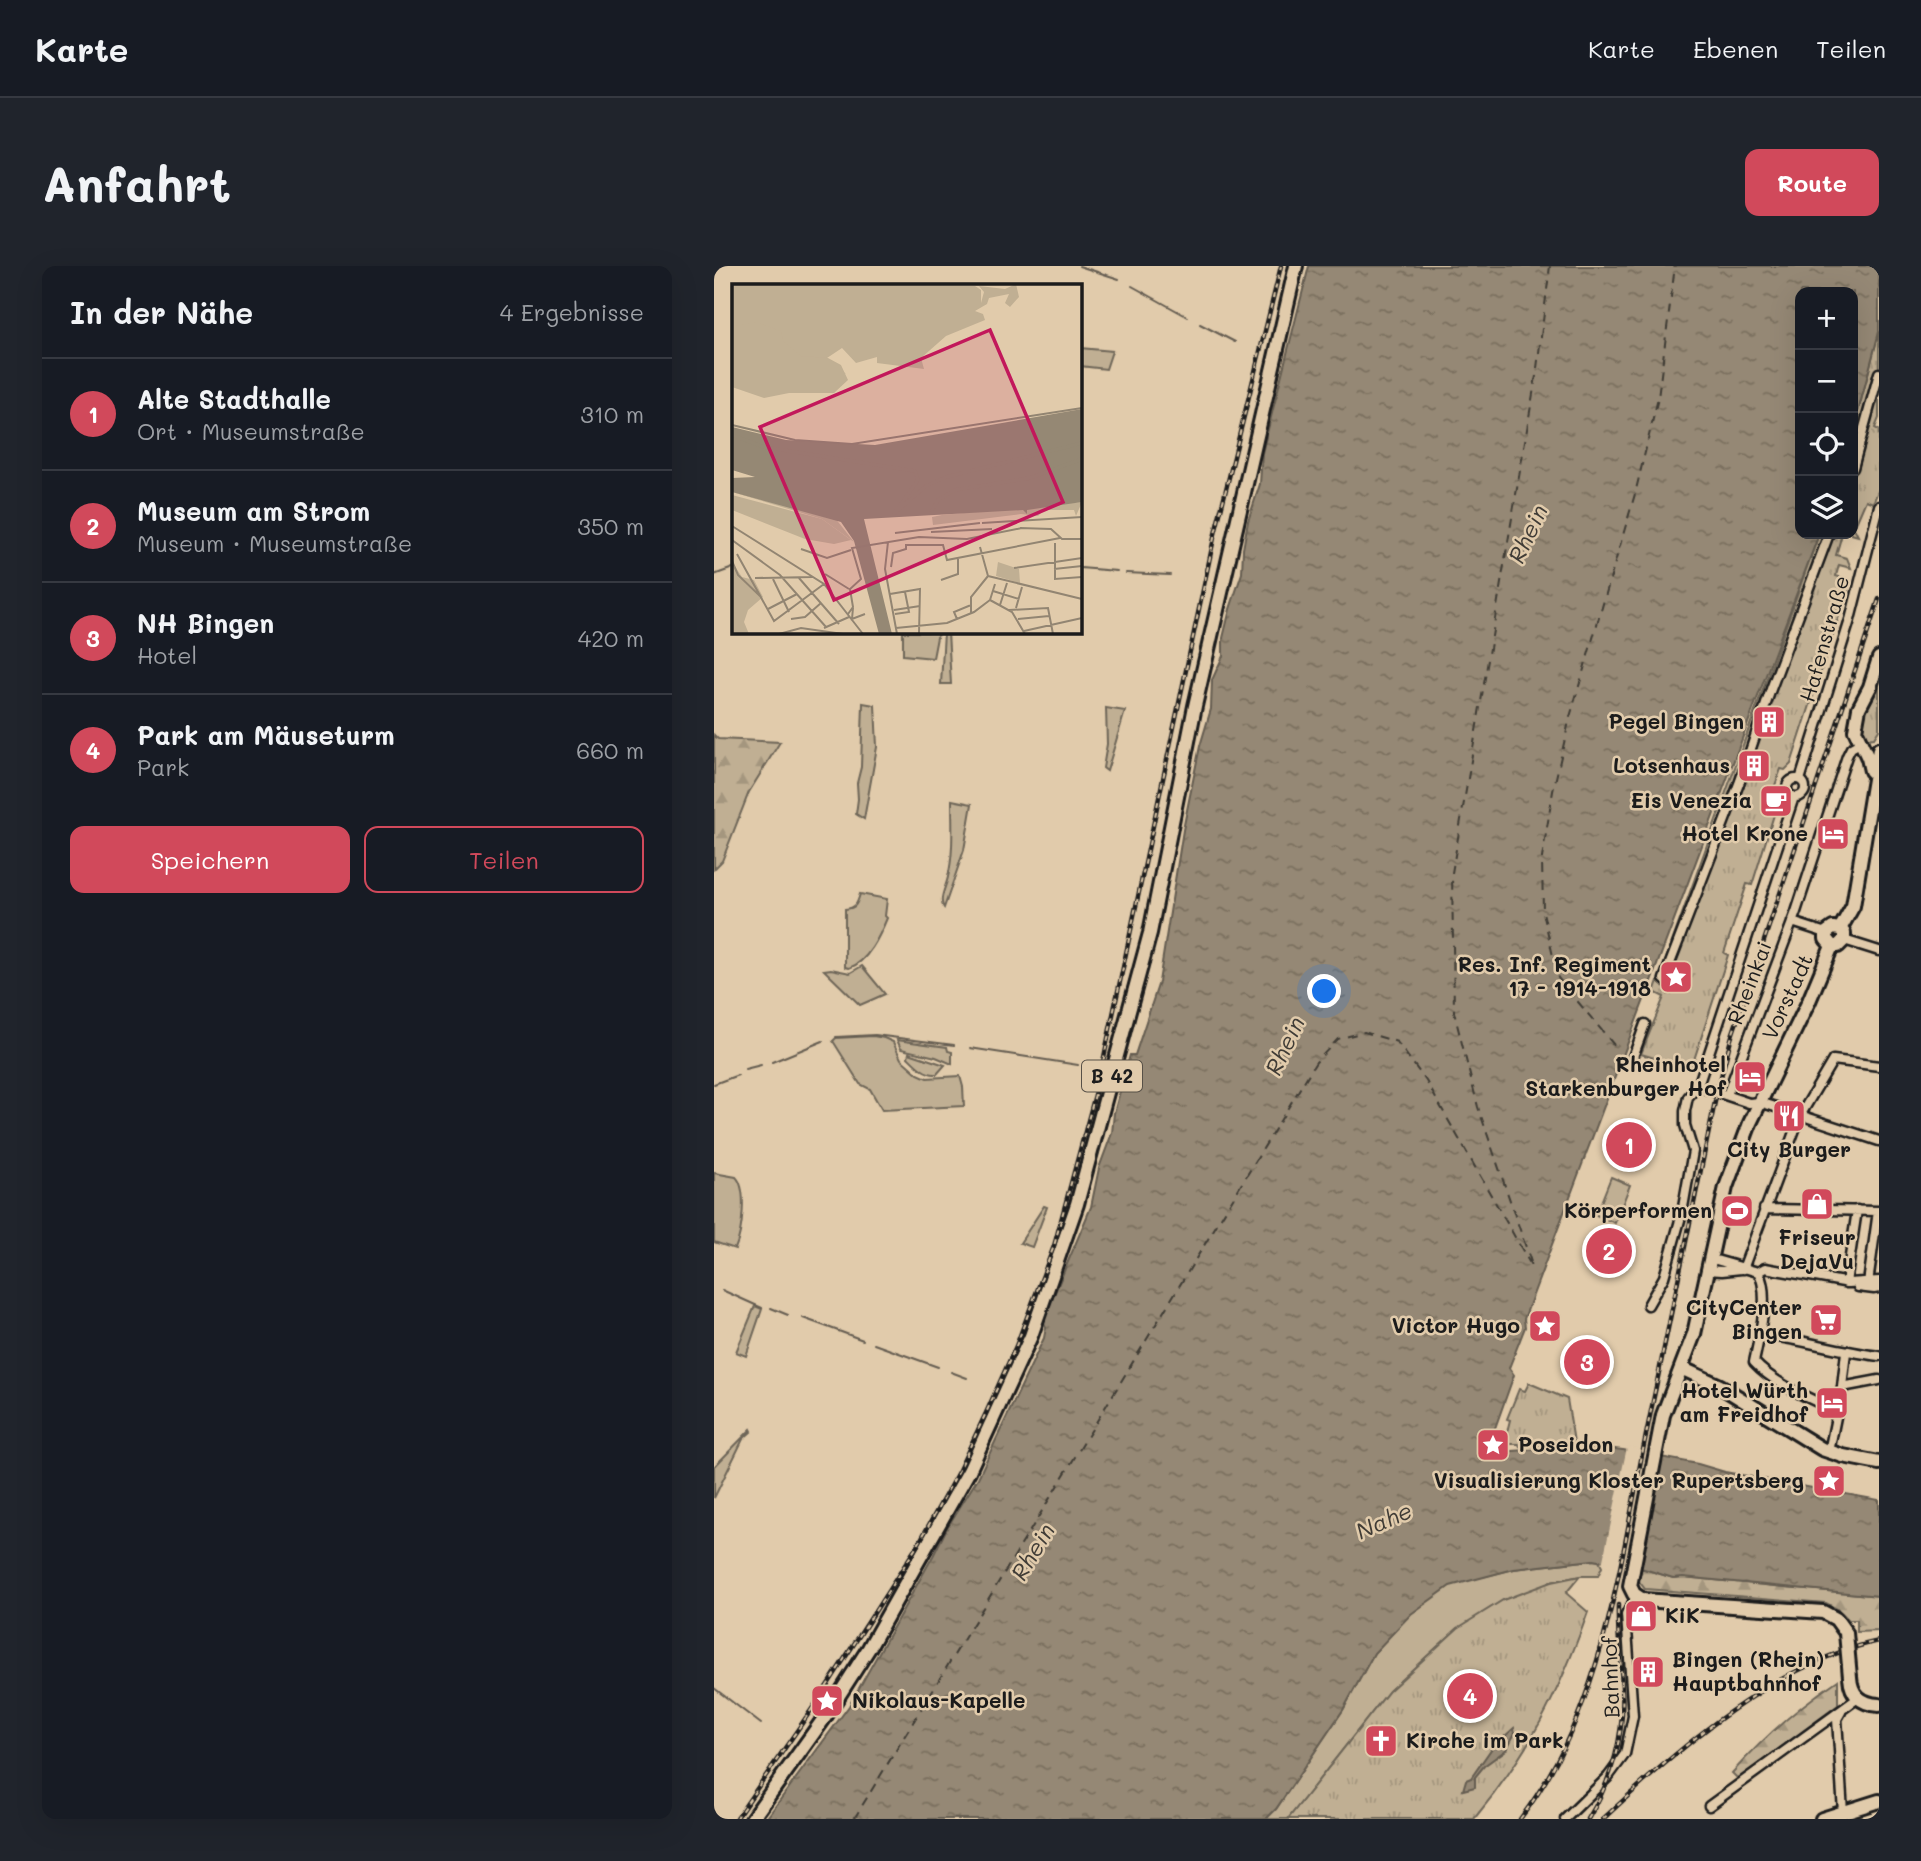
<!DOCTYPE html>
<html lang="de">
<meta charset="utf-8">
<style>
body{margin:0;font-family:Mali,sans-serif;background:#20242c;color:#f1f3f6}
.controls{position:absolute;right:21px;top:21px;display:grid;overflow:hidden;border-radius:14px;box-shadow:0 7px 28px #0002}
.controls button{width:63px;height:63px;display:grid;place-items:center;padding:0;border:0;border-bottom:2px solid #363941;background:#171b24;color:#f1f3f6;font:35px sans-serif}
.you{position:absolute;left:611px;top:726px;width:24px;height:24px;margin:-18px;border:5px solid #fff;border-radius:50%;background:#1a73e8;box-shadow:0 0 0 10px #1a73e833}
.badge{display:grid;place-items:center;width:46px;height:46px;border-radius:50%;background:#d1495b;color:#fff;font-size:23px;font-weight:700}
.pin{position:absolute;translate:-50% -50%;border:4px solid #fff;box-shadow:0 2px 7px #0006}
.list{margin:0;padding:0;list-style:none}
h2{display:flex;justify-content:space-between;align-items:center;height:91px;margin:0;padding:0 28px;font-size:30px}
h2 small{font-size:23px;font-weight:400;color:#9ea1a6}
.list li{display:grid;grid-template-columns:46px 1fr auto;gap:21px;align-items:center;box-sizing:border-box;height:112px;padding:0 28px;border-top:2px solid #363941}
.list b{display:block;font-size:26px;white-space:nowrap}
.list p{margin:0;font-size:23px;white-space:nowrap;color:#9ea1a6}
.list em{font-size:23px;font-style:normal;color:#9ea1a6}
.actions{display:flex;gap:14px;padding:21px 28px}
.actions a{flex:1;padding:16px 0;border:2px solid #d1495b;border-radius:14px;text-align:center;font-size:24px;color:#d1495b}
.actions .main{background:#d1495b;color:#fff}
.icon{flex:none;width:38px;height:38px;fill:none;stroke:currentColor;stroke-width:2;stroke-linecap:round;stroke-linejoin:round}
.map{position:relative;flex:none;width:1165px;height:1553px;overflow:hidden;border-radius:14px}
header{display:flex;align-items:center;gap:42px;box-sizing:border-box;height:98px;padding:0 35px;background:#171b24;border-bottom:2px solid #363941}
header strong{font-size:33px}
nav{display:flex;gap:38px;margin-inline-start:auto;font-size:24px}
.intro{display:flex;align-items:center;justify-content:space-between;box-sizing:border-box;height:168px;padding:0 42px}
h1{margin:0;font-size:49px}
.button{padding:18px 32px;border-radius:14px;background:#d1495b;color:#fff;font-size:24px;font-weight:700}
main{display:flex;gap:42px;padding:0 42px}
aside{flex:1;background:#171b24;border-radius:14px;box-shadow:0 7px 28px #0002}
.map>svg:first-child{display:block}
</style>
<header>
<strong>Karte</strong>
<nav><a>Karte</a><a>Ebenen</a><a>Teilen</a></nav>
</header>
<div class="intro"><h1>Anfahrt</h1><a class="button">Route</a></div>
<main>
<aside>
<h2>In der Nähe<small>4 Ergebnisse</small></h2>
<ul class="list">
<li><span class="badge">1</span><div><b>Alte Stadthalle</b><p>Ort · Museumstraße</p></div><em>310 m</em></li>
<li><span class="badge">2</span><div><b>Museum am Strom</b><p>Museum · Museumstraße</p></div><em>350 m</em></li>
<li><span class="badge">3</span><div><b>NH Bingen</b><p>Hotel</p></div><em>420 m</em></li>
<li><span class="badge">4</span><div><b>Park am Mäuseturm</b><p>Park</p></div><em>660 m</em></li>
</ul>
<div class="actions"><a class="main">Speichern</a><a>Teilen</a></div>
</aside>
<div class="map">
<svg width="1165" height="1553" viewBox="0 0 1165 1553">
<defs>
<pattern id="forest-firs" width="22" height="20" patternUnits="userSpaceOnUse" patternTransform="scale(1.75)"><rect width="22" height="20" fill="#c0af93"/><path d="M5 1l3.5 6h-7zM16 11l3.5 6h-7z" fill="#a4967e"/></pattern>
<pattern id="park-tufts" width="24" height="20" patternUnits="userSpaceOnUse" patternTransform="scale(1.75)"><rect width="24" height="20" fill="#c0af93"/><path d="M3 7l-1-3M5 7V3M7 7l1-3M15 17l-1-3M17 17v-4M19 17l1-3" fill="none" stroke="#a4967e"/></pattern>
<pattern id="water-ripples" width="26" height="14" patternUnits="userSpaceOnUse" patternTransform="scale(1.75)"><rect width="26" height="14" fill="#958874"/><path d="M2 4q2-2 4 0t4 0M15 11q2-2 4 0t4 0" fill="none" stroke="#796e5e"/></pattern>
</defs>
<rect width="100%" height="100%" fill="#e1cbab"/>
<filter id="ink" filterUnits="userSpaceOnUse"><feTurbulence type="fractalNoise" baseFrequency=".0143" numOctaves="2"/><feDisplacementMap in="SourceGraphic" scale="14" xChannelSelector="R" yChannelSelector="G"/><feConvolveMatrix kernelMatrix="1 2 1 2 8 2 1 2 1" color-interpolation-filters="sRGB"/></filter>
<g filter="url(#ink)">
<path fill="#c0af93" stroke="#6e6658" stroke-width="2" d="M366,82L398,85L392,103L366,100Z
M189,366H224L219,392L189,389Z
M230,366H234L237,418H227Z
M149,437L161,439L163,481L150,553L142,548L144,533L143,517L147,501Z
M392,442L411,445L393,505L389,502L393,478Z
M238,534L258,538L250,584L230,642C224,634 232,621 234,611C240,586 238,560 238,534Z
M146,628L173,633L171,650L173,652C166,669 154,696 135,702L131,701V643C142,642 143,638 146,628Z
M148,700L171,728L146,739L110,704L117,703L136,707Z
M159,770L170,772L179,776L187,793L204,808L213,812L246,810L249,821L250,840L168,844L156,823L146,818L119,775L122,772Z
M183,774L233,781L234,785L238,786V798L222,791L187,783Z
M195,787L231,799L223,808C211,809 202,799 194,791Z
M0,907L22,911C34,923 28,967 21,983L0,976Z
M897,911L916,919L901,957L882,949Z
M330,940L333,941L318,981L306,977Z
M41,1040L48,1043L32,1090L22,1086Z
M37,1163L38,1165L29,1173L0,1232V1201Z
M879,1294L885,1295L888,1301L884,1310H866L837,1316L744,1362L675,1425L574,1553H552L562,1543L629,1444L660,1387L697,1347L736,1319L800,1303Z"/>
<path fill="url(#forest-firs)" stroke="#6e6658" stroke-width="2" d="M0,469L4,473L66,476L35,526L8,595L0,603Z
M927,1302L959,1312L969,1311L1165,1330V1365L1143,1366V1354H1135L1125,1344L1112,1337L931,1323L924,1314Z
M1124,1414V1439L1024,1513L1018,1507C1050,1471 1084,1441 1124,1414Z"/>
<path fill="url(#park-tufts)" stroke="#6e6658" stroke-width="2" d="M1165,66V126L1162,134L1165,135V152L1161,162L1165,164V223L1159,237L1152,234L1140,262L1144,270L1137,268L1139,165Z
M1105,268H1128L1122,289L1133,292L1137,302L1125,299L1122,310L1132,313L1130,320L1134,322L1077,498L1071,504L1067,503L1055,536L1063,539L1038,619L1033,618L1010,687L1014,689L977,803L927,788L950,731L940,726Z
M1165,404V464L1160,472L1151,473L1143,459Z
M815,1117L853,1133L860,1176L806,1181L805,1178H795L791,1174L796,1154L793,1153L805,1123L811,1125Z
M866,1310L852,1327L874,1346C845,1427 815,1487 760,1553H574L675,1425L744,1362L789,1334L837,1316Z"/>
<path fill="url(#water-ripples)" stroke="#655d51" stroke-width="2" d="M595,0H1165V66L1139,165V26H1086V268H1105L810,1053L811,1061L795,1102L800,1109L775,1179L779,1186L789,1188L798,1185L876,1180L909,1184L984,1198L1011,1206L1165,1234V1330L969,1311L959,1312L930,1303L879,1294L800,1303L736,1320L697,1348L660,1387L629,1444L562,1543L552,1553H52L135,1440L219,1290L234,1260L264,1212L330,1072L332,1061L329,1055L377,941L385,902L398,867L400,847L416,789H421L445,716L469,564L486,480L497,443L498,414L509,390V372L516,343L528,307L529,283L534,255L546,218L548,187Z
M800,1462L801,1467L792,1484L770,1500L761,1511V1521L749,1524L752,1514L757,1512L778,1482Z"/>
<path fill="#e1cbab" d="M913,1181L949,1188L926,1306L914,1304L936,1191L912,1303L888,1299Z"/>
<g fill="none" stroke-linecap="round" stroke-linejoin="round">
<path stroke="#655d51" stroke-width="2" d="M365,0L405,13
M418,20L474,51
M486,58L521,76
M366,302L403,305
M412,307L456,309
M0,309L19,302
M122,771L161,769L240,779
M256,782L364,799
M58,796L109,775
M31,803L47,799
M0,818L24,809
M8,1024L48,1042
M57,1042L74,1049
M89,1052L149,1074
M160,1078L224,1101
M237,1106L253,1112
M0,1422L47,1458"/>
<path stroke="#403c36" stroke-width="2" stroke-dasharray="9 7" stroke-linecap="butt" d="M900,779L844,712L829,646L828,592L839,525L856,451L921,228L944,132L961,0
M817,996L764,841L740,746L738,607L822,110L836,0
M140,1553L602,796L624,773L650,766L683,776L712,815L818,1001"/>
<defs>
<path id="street" d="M1139,202L1165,107
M1073 522a9 9 0 1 1 18 0a9 9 0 1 1-18 0Z
M1086,514L1136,354L1165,240
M1078,656L1112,667
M1130,674L1165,685
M959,721L950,713L1026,515L1057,423L1115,268
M919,791L931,758
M984,820L1035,837L1046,836L1165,875
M1013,829L1082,646L1133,490L1137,482L1146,477
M1050,943L1165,945
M995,992L1044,1006L1051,1002L1135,1017L1165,1015
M1029,1003L1086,850L1119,794L1165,800
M993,1004L1008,1005L1027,1003
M1044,1006C1057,1027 1045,1072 1040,1096C1061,1119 1096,1132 1124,1146
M1132,1017L1143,944
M1154,1017L1164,945
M1144,1021L1160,1023L1165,1022
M934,1039L950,1011L968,947L979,885L971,859V845L974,831L984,820L1080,531
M1046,1068C1086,1073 1124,1085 1165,1090
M1128,1121L1132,1086
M1115,1186L1128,1121L1165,1114
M1127,1446L1123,1453L1129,1546
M995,1540L1144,1432
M851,1553L894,1511L911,1488L919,1450L912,1349L922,1331"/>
<path id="secondary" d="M1157,505L1154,492L1141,464L1145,442L1156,421L1165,392
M1126,663L1139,640L1165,483
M1118,680L1095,735L1036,857L1012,921L980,1068L949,1149L916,1320L920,1328L929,1334L1109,1346L1122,1353L1132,1367
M1118,680L1112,673V667L1119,662L1126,663
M1118,680H1124L1130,674V667L1126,663
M967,1102L1006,1120L1108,1183L1129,1190L1165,1197
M1136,1411C1137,1429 1147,1438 1165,1439"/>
<path id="primary" d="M38,1553L111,1451L155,1382L255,1205L317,1070L363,938L436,667L481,440L582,0
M1108,1553L1165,1535"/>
</defs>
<use href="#street" stroke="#1c1c1c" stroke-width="13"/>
<use href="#secondary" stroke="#1c1c1c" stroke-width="18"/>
<use href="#primary" stroke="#1c1c1c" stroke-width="18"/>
<use href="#street" stroke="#e1cbab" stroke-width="8"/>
<use href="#secondary" stroke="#e1cbab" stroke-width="12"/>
<use href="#primary" stroke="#e1cbab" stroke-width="12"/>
<defs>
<path id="rail" d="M22,1553L102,1437L205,1277L245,1204L272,1147L302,1080L340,980L386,810L500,272L567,0
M806,1553C890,1443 905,1300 932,1169C955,1054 979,940 1003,826L1017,773L1165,333
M874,1553C898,1514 911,1468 908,1422C907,1394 903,1367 904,1339
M889,1553C965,1482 1061,1397 1165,1375"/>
</defs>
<use href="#rail" stroke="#1c1c1c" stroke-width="4.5"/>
<use href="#rail" stroke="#e1cbab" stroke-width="2" stroke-dasharray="5" stroke-linecap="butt"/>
<defs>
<path id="secondary-bridge" d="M1132,1367L1136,1411"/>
</defs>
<use href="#secondary-bridge" stroke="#1c1c1c" stroke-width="18" stroke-linecap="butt"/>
<use href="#secondary-bridge" stroke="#e1cbab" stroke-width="12"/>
</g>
</g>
<defs>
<symbol id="building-square" viewBox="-11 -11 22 22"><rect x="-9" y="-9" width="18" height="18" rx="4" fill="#d1495b" stroke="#e1cbab"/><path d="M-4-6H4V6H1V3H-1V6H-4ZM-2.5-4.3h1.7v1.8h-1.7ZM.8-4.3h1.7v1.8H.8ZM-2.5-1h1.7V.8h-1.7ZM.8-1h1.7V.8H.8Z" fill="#fff"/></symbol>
<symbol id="cafe-square" viewBox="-11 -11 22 22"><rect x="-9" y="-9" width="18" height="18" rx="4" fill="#d1495b" stroke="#e1cbab"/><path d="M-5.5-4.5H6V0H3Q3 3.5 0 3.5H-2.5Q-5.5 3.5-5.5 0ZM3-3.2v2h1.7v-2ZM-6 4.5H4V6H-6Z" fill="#fff"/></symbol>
<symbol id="hotel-square" viewBox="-11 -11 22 22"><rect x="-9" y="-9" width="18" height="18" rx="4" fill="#d1495b" stroke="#e1cbab"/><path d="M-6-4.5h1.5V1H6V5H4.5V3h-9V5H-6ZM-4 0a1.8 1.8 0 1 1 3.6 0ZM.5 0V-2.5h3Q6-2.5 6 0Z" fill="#fff"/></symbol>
<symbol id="sight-square" viewBox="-11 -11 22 22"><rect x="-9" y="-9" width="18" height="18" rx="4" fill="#d1495b" stroke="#e1cbab"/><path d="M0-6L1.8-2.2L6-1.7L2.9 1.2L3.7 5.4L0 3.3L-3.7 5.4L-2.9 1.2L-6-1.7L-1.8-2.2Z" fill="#fff"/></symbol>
<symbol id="restaurant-square" viewBox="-11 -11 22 22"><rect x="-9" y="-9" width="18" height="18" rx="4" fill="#d1495b" stroke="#e1cbab"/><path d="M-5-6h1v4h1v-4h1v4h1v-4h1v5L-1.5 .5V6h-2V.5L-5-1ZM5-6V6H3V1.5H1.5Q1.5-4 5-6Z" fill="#fff"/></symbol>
<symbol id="shop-square" viewBox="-11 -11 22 22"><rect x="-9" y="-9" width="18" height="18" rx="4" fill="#d1495b" stroke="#e1cbab"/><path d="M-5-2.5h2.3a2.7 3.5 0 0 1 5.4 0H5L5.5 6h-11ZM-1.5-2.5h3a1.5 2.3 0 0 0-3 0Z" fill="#fff"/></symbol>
<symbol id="stadium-square" viewBox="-11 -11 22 22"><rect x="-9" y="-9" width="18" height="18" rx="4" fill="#d1495b" stroke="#e1cbab"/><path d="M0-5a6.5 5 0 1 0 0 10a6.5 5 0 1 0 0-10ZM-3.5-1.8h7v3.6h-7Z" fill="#fff"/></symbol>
<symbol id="supermarket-square" viewBox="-11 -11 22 22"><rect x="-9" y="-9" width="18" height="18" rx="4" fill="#d1495b" stroke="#e1cbab"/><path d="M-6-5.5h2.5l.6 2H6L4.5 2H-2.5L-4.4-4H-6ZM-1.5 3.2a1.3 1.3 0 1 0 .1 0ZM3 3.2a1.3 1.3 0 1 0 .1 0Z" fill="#fff"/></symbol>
<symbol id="church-square" viewBox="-11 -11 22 22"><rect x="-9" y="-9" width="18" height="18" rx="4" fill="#d1495b" stroke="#e1cbab"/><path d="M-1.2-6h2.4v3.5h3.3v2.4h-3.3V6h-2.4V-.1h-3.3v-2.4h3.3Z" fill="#fff"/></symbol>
</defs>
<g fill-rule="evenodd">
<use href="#building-square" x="1036" y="437" width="38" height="38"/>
<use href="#building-square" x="1021" y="481" width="38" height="38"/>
<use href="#cafe-square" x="1043" y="516" width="38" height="38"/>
<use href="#hotel-square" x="1100" y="549" width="38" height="38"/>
<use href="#sight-square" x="943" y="692" width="38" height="38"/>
<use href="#hotel-square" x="1017" y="792" width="38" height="38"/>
<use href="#restaurant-square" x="1056" y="831" width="38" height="38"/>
<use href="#shop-square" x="1084" y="919" width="38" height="38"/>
<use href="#stadium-square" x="1004" y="926" width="38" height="38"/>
<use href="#supermarket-square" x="1093" y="1035" width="38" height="38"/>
<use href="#sight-square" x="812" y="1041" width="38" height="38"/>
<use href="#hotel-square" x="1099" y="1118" width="38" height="38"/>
<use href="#sight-square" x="760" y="1160" width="38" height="38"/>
<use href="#sight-square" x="1096" y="1196" width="38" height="38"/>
<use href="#shop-square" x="908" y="1331" width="38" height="38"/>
<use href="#building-square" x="915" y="1387" width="38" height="38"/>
<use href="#sight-square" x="94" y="1416" width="38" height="38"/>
<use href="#church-square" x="648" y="1456" width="38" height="38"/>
</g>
<g text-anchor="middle" stroke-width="5" stroke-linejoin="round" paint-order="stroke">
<rect fill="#e1cbab" stroke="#575047" stroke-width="2" x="368" y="794.5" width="60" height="31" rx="5"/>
<g font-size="19" font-weight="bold" fill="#1c1c1c">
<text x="398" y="817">B 42</text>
</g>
<g font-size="21" fill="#1c1c1c" stroke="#e1cbab">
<text transform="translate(1111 373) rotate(-74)" y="7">Hafenstraße</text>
<text transform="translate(1036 717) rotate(-69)" y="7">Rheinkai</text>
<text transform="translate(1074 731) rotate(-65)" y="7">Vorstadt</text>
<text transform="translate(897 1411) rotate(-92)" y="7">Bahnhof</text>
</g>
<g font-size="21" font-weight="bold" fill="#1c1c1c" stroke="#e1cbab" text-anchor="end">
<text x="1030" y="463">Pegel Bingen</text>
<text x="1016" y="507">Lotsenhaus</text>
<text x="1038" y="542">Eis Venezia</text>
<text x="1094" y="575">Hotel Krone</text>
<text x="937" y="706">Res. Inf. Regiment<tspan x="937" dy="24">17 - 1914-1918</tspan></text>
<text x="1012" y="806">Rheinhotel<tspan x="1012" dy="24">Starkenburger Hof</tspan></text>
<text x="1075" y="891" text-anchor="middle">City Burger</text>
<text x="998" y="952">Körperformen</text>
<text x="1103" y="979" text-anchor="middle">Friseur<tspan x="1103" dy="24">DejaVu</tspan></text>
<text x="1088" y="1049">CityCenter<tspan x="1088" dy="24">Bingen</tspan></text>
<text x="806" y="1067">Victor Hugo</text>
<text x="1094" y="1132">Hotel Würth<tspan x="1094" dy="24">am Freidhof</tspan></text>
<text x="804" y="1186" text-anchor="start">Poseidon</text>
<text x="1090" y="1222">Visualisierung Kloster Rupertsberg</text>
<text x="951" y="1357" text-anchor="start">KiK</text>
<text x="958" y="1401" text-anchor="start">Bingen (Rhein)<tspan x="958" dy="24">Hauptbahnhof</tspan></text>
<text x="138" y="1442" text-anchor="start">Nikolaus-Kapelle</text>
<text x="692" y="1482" text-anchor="start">Kirche im Park</text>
</g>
<g font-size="23" font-style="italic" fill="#403c36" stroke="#e1cbab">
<text transform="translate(814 268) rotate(-65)" y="8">Rhein</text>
<text transform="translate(571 780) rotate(-65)" y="8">Rhein</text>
<text transform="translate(670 1255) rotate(-24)" y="8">Nahe</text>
<text transform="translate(319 1286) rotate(-59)" y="8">Rhein</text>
</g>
</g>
<g transform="translate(18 18)">
<rect width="350" height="350" fill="#e1cbab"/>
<path d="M0,208L103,234L122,258L90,235Z" fill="#c0af93"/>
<path d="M0,0L243,2L249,6V19L252,8L247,2L273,5L284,0L287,13L278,23L273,19L277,10L257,14L255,20L243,27L251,30L253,36L214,52L189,74L192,85L145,79V73L124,79L110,64L95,74L114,90L0,55ZM0,278L10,293L22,296L31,313L16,326L12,338L17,350H0Z" fill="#c0af93"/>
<path d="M266,278L287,285L288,299L264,292Z" fill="#c0af93"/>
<path d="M24,38L49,47L51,57L69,72L96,74L109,81L116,96L102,109H57L32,114L0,103V42ZM0,211L90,235L119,256L102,260L73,255L0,226ZM350,218L344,232L342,226H312L306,232L289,230L201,241L200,233L210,231Z" fill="#c0af93"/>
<path d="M350,125V218L295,226V230L291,226L132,235L160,350H147L122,257L109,238L0,208V194L23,193L0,186V143L54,156L143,161Z" fill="#958874"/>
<path fill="none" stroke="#958874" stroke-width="3.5" d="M0,151L32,163L183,187L186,196L162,230M165,227L194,202L215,193L350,159M199,228L206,216L223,206L298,194L350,175"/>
<path fill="none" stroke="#928572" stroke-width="2" d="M218,0H265M0,141L63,156L120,160L350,124M250,239L350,233M0,242L92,300L131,350M288,244L319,245L330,255H350M199,248L260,245M163,249L248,239M0,256L48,291L94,343M156,258L153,285L165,350M323,259V295L350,293M175,261H211L215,276L328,254M248,263L256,292M69,265L95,274L119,266M5,270L42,337L92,300M0,277L6,291L29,313M159,283L161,269L174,265V260M282,284L350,274M322,285L350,282M93,290L117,305M256,292L350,315M23,294L80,293M67,294L107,340M41,295L57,328M209,296L226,290V274M261,307L287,315M158,310L188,305L187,350M258,316L280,328L293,350M268,321L275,299M121,324L120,335L133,330M284,324L290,303M36,325L65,310M162,326L188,322M277,326L316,324L321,350M239,329V313L256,292M116,330L121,323L118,305L129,295L120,264L187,253L235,255L290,244M163,330L177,328L173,308M59,335L73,333L89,319M225,335L222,328L239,321M286,335L317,332M92,344L117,333M164,344L215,339L242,328L258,316L263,300M292,347L350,334M47,350L69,344L111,350"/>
<path fill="#c2185b" fill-opacity="0.15" stroke="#c2185b" stroke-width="3.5" d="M258,46L331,218L102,316L28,143Z"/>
<rect width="350" height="350" fill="none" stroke="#1c1c1c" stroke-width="3.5"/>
</g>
</svg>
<div class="controls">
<button>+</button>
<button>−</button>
<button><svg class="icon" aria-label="locate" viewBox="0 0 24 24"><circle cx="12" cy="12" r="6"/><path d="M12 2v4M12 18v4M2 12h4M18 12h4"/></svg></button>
<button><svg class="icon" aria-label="layers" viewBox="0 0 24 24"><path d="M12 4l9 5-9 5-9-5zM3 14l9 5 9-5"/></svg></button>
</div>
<div class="you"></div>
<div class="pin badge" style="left:915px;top:879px">1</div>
<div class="pin badge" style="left:895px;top:985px">2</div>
<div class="pin badge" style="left:873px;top:1096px">3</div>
<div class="pin badge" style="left:756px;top:1430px">4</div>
</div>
</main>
